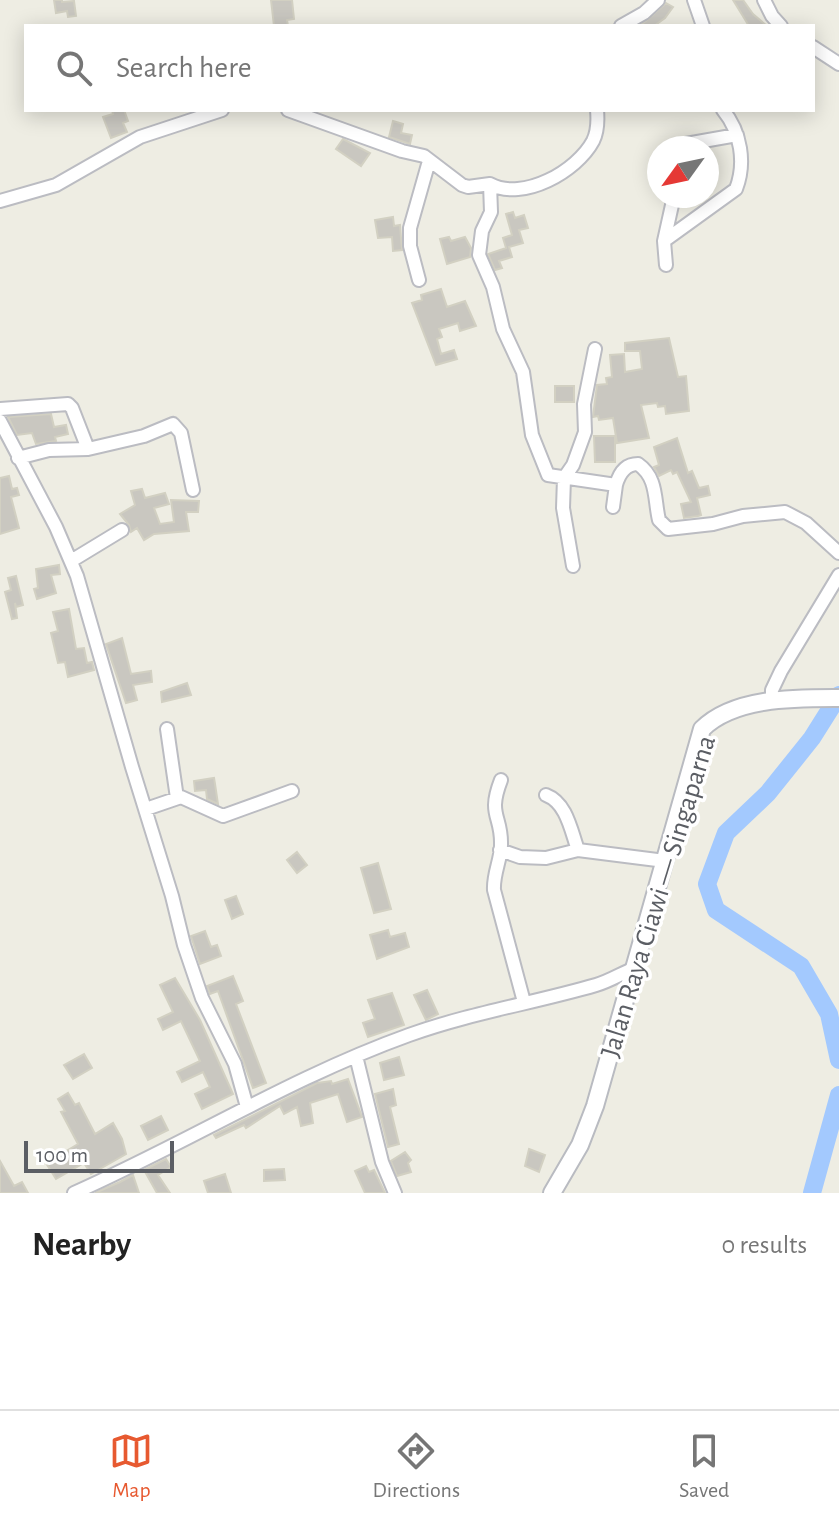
<!DOCTYPE html>
<meta charset="utf-8">
<style>
body{margin:0;font-family:"Alegreya Sans",sans-serif;background:#f2f2f2;color:#222}
.compass{position:absolute;left:647px;top:136px;width:72px;height:72px;border-radius:50%;background:#fff;box-shadow:0 4px 20px #0003;rotate:237deg}
.scale{position:absolute;left:24px;bottom:20px;width:150px;box-sizing:border-box;padding-left:8px;border:4px solid #5b5e64;border-top:0;font-size:22px;line-height:28px;white-space:nowrap;color:#5b5e64;-webkit-text-stroke:6px #fff;paint-order:stroke}
.list{margin:0;padding:0;list-style:none}
h2{display:flex;justify-content:space-between;align-items:center;height:104px;margin:0;padding:0 32px;font-size:34px}
h2 small{font-size:26px;font-weight:400;color:#767676}
.icon{flex:none;width:44px;height:44px;fill:none;stroke:currentColor;stroke-width:2;stroke-linecap:round;stroke-linejoin:round}
.map{position:relative;flex:none;width:839px;height:1193px;overflow:hidden}
.search{position:absolute;background:#fff;box-shadow:0 4px 20px #0003;left:24px;right:24px;top:24px;height:88px;display:flex;align-items:center;gap:20px;box-sizing:border-box;padding:0 28px;border-radius:0px;color:#767676;font-size:30px}
.sheet{height:216px;background:#fff}
nav{display:flex;justify-content:space-around;align-items:center;box-sizing:border-box;height:112px;border-top:2px solid #e0e0e0;background:#fff;font-size:22px;color:#767676}
nav a{display:grid;justify-items:center;gap:4px}
nav .on{color:#e75930}
.map>svg:first-child{display:block}
</style>
<div class="map">
<svg width="839" height="1193" viewBox="0 0 839 1193">
<rect width="100%" height="100%" fill="#eeede3"/>
<g fill="none" stroke-linecap="round" stroke-linejoin="round">
<path stroke="#a3c9fe" stroke-width="18" d="M839,695L812,738L768,793L726,833L707,884L716,910L801,966L829,1014L839,1060
M812,1193L839,1095"/>
</g>
<path fill="#c9c7c0" stroke="#d2d0c2" stroke-width="2" d="M54,0H62V2L74,1L76,16L68,17L67,11L56,13Z
M271,0H292L294,19L287,20L288,26H274Z
M733,0H743L753,14L767,26H749Z
M666,3L673,7L665,18L654,26H640Z
M112,110H124L128,121L123,123L127,132L111,138L103,117L113,114Z
M393,121L403,124L401,133L412,135L410,144L389,137Z
M343,139L370,153L361,166L336,149Z
M513,212L515,218L524,215L528,228L519,230L523,243L509,247L512,257L499,261L502,268L495,270L488,254L506,248L503,238L512,235L506,214Z
M393,217L394,226L400,225L402,250L393,251L392,237L378,238L375,220Z
M449,237L451,241L465,237L471,248L470,257L447,264L440,239Z
M441,289L447,307L465,301L476,326L460,331L458,323L439,329L442,337L437,339L441,354L454,350L457,359L436,365L412,303L422,300L421,295Z
M669,338L678,377L686,376L689,411L666,414L665,406L658,407L657,403L641,405L649,438L617,443L613,418L599,420L598,416L593,417L597,385L607,384L606,378L612,377L610,355L624,354L625,372L642,369L640,351H625V343Z
M555,386H574V402H555Z
M51,414L54,427L66,425L68,434L55,437L56,441L36,444L32,433L17,435L8,417Z
M594,436H615V462H595Z
M677,438L688,473L692,471L699,488L708,486L710,495L697,498L701,515L698,516L684,518L681,504L691,502L677,472L673,474L671,470L659,476L654,467L659,465L654,447Z
M9,476L12,489L17,488L19,495L11,497L19,528L0,534V478Z
M142,489L145,498L165,493L169,504L154,508L160,524L174,522L171,500L199,501L198,512H186L189,531L154,534L144,540L137,528L131,532L129,525L120,514L135,505L131,491Z
M59,565L60,574L51,575L56,593L37,599L34,589L38,588L36,569Z
M16,576L23,605L16,607L15,603L17,618L12,619L5,592L11,590L8,578Z
M69,609L76,649L84,648L87,663L92,662L94,670L68,677L65,662L58,663L51,633L58,631L53,612Z
M122,638L131,674L151,671L152,682L133,685L137,700L126,703L106,644Z
M187,683L191,695L162,702L161,692Z
M214,778L215,784L218,804L207,799L206,790L195,791L194,781Z
M297,852L307,865L297,873L287,860Z
M378,863L391,909L374,913L361,868Z
M236,896L243,914L232,919L225,900Z
M388,930L390,937L405,933L409,947L377,959L370,935Z
M205,931L211,947L217,945L221,956L200,964L191,936Z
M233,976L243,1001L236,1004L266,1083L253,1088L218,991L210,994L207,986Z
M175,978L200,1020L233,1094L202,1109L195,1094L210,1087L203,1072L182,1082L177,1072L200,1061L181,1021L163,1030L158,1019L173,1012L160,985Z
M427,990L438,1014L426,1020L414,995Z
M392,993L404,1025L368,1037L363,1023L375,1019L368,1000Z
M84,1054L92,1068L73,1079L64,1065Z
M399,1057L404,1075L384,1080L380,1063Z
M348,1079L362,1117L347,1122L338,1094L310,1103L313,1123L301,1126L297,1107L284,1114L280,1106L246,1128L244,1125L216,1138L214,1135L317,1083L331,1081L332,1084Z
M393,1089L396,1105L390,1107L399,1144L388,1147L375,1094Z
M68,1093L75,1105L79,1103L95,1134L113,1123L122,1139L126,1154L91,1174L84,1163L56,1179L46,1163L78,1144L61,1112L65,1111L58,1099Z
M161,1116L168,1130L148,1140L141,1126Z
M529,1149L545,1155L539,1172L525,1166Z
M405,1152L411,1160L408,1163L411,1172L397,1176L391,1161Z
M166,1159L171,1167L158,1175L170,1193H157L144,1170Z
M0,1161L14,1186L22,1182L28,1193H0Z
M366,1166L369,1172L374,1170L385,1193H365L355,1171Z
M284,1169L285,1180L264,1181V1170Z
M225,1174L231,1193H208L204,1181Z
M133,1175L139,1193H95L120,1182Z"/>
<g fill="none" stroke-linecap="round" stroke-linejoin="round">
<defs>
<path id="street" d="M694,0L703,26
M764,0L772,16L781,26
M621,26L644,13L658,0
M813,47L839,64
M288,110L402,151L424,156L462,185L468,187L490,184L491,212L482,231L479,255L493,287L503,329L523,372L532,435L548,475L616,485C619,474 625,464 638,464C658,478 654,500 659,520L668,529L713,524L743,516L785,512L806,523L839,553
M680,148L686,144L737,135
M490,184C523,202 577,171 593,141C598,131 598,121 597,110
M0,201L56,185L140,137L222,110
M664,241L736,189C746,163 741,132 723,110
M666,265L664,241L674,196
M419,280L410,246V228L429,161
M0,409L68,404L72,408L88,449L144,436L173,424L181,433L193,490
M0,421L56,527L77,576L132,767L172,896L184,945L202,998L235,1064L247,1107
M18,458L49,450L88,449
M613,507L616,485
M71,561L122,530
M573,566L563,508L564,478L573,465L585,432L584,404L595,349
M772,702V690L781,671L839,575
M167,729L177,798
M501,780C487,816 502,815 501,845C501,860 493,874 494,890L524,1002
M546,795C567,803 571,831 578,850
M146,809L181,797L223,816L292,791
M500,850L520,857L546,858L578,850L665,861
M356,1056L382,1162L395,1193
M74,1193C187,1143 292,1077 409,1035C470,1013 534,1003 596,985C610,981 622,973 635,968"/>
<path id="secondary" d="M552,1193L580,1145L595,1106L702,729C734,697 796,698 839,698"/>
</defs>
<use href="#street" stroke="#bbbcc2" stroke-width="16"/>
<use href="#secondary" stroke="#b9bbc1" stroke-width="20"/>
<use href="#street" stroke="#fff" stroke-width="12"/>
<use href="#secondary" stroke="#fff" stroke-width="16"/>
</g>
<g text-anchor="middle" stroke-width="7" stroke-linejoin="round" paint-order="stroke">
<g font-size="28" fill="#5b5e64" stroke="#fff">
<text transform="translate(657 896) rotate(-73)" y="10">Jalan Raya Ciawi — Singaparna</text>
</g>
</g>
</svg>
<svg class="compass" viewBox="-18 -18 36 36"><path d="M0-13l5 13h-10z" fill="#e53935"/><path d="M0 13l5-13h-10z" fill="#767676"/></svg>
<div class="scale">100 m</div>
<div class="search"><svg class="icon" aria-label="search" viewBox="0 0 24 24"><circle cx="10" cy="10" r="6"/><path d="M15 15l6 6"/></svg>Search here</div>
</div>
<section class="sheet">
<h2>Nearby<small>0 results</small></h2>
<ul class="list">
</ul>
</section>
<nav>
<a class="on"><svg class="icon" aria-label="map" viewBox="0 0 24 24"><path d="M3 6l6-2 6 2 6-2v14l-6 2-6-2-6 2zM9 4v14M15 6v14"/></svg>Map</a>
<a><svg class="icon" aria-label="directions" viewBox="0 0 24 24"><path d="M12 3l9 9-9 9-9-9zM9 14v-3h6M13 9l2 2-2 2"/></svg>Directions</a>
<a><svg class="icon" aria-label="saved" viewBox="0 0 24 24"><path d="M7 4h10v16l-5-4-5 4z"/></svg>Saved</a>
</nav>
